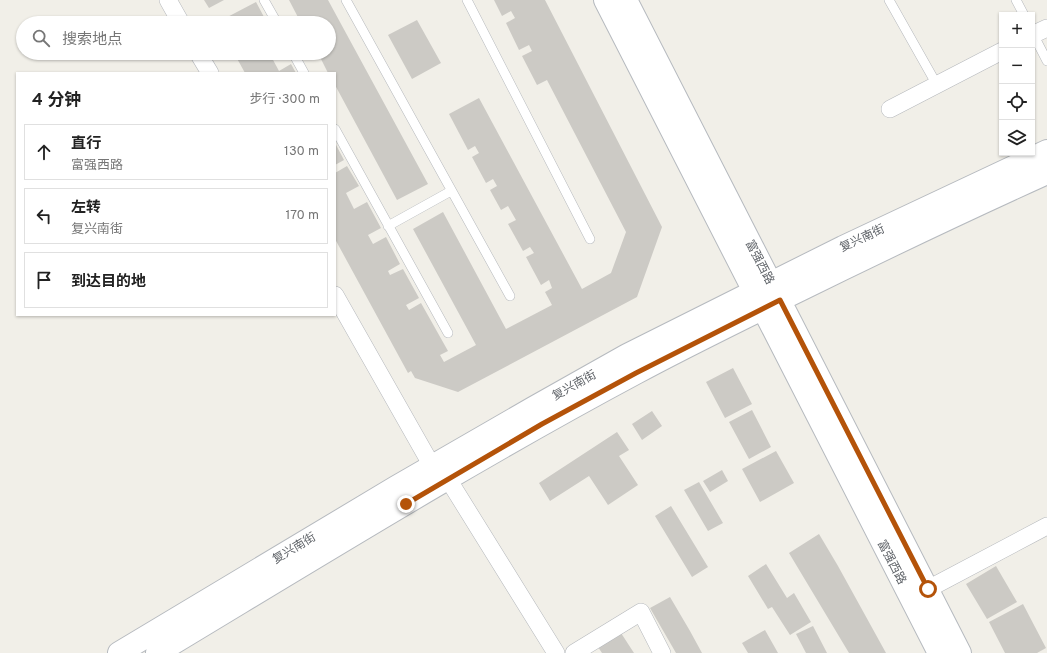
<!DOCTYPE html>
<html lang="zh">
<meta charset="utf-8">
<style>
body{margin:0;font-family:Overpass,"Noto Sans SC",sans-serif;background:#f2f2f2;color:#222}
.controls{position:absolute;right:12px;top:12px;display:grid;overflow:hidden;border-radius:0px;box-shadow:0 1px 3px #0004}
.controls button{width:36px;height:36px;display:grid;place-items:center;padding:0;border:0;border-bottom:1px solid #e0e0e0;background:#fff;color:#222;font:20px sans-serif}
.stop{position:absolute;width:12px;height:12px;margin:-9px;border:3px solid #b45309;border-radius:50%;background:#fff}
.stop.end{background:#b45309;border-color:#fff;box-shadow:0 1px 4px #0008}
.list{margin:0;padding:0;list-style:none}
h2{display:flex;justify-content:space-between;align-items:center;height:52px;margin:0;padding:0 16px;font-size:17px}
h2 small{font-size:13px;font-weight:400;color:#767676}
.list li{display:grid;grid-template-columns:26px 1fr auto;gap:12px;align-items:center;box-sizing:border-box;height:56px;margin:0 8px 8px;padding:0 8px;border:1px solid #e0e0e0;border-radius:0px}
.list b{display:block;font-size:15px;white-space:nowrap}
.list p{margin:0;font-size:13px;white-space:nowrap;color:#767676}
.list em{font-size:13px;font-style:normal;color:#767676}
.icon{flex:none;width:22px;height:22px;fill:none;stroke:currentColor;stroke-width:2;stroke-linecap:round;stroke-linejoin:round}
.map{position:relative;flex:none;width:1047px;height:653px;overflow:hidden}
.search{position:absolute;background:#fff;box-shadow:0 1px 3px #0004;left:16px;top:16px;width:320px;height:44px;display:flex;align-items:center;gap:10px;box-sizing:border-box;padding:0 14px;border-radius:22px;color:#767676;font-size:15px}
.panel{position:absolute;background:#fff;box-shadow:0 1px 3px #0004;left:16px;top:72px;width:320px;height:244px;border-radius:0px}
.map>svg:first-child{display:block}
</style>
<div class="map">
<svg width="1047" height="653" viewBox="0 0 1047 653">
<rect width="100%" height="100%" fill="#f1efe8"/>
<path fill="#cccac5" d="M204,0H224L209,8Z
M289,0H328L428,184L397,200L335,85V73H328L318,53H329V23H301Z
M494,0H545L662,227L637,297L458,392L415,378L411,371L408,373L335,239V173L347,166L359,186L346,193L354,209L367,202L381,228L368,235L373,244L386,237L400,264L388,271L390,275L403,269L419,298L406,305L409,310L421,303L448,351L440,355L444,362L476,345L413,229L443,212L506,329L552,305L545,292L552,288L549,280L541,285L526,257L534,253L530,247L523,251L508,224L516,220L508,206L501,210L490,190L497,186L493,179L486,183L472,157L479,153L475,146L468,150L449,114L479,98L582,289L611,273L626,232L548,82L547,80L537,85L522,56L532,51L529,45L519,50L506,23L515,18L511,11L502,16Z
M256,2L264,17L253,23H216Z
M417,20L441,63L412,79L388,35Z
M234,53H281L272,58L279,71L291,64L296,73H245Z
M335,143L344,160L335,165Z
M733,368L752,404L725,418L706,382Z
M752,410L771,447L749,459L729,422Z
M652,411L662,426L642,440L632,424Z
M617,432L629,450L619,456L638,485L608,505L589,476L550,501L539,483Z
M776,451L794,483L760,502L742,469Z
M722,470L728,481L710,492L703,481Z
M699,482L723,523L708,531L684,490Z
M671,506L708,567L692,577L655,516Z
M819,534L838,566L886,653H849L789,553Z
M766,564L787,598L794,593L811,622L790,635L772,607L768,609L748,576Z
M996,566L1017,602L987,619L966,584Z
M670,597L690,631L702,653H676L650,608Z
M1023,604L1046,648L1037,653H1005L989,622Z
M813,626L827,653H806L796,634Z
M765,630L778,653H748L742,643Z
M621,633L634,653H602L598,647Z"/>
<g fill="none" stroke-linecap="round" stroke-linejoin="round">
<defs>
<path id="service" d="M264,0L277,23
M346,0L510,296
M467,0L590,239
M889,0L937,85
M1016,0L1024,15
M1032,32L1047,61
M293,53L304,73
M335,129L448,333
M388,226L451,191"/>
<path id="minor" d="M168,0L181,23
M1032,35L1047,28
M198,53L210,73
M890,109L1002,51
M335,295L432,466
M448,479L556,653
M928,589L1047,526
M574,653L641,612L662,653"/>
<path id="secondary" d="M605,0L939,653
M626,0L960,653
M119,653L396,487L533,408L627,355L843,247L1047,151
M157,653C315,558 473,460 636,373C686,346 738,321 790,295C875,253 961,212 1047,173"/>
</defs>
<use href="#service" stroke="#b5b8bc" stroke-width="10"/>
<use href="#minor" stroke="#b5b8bc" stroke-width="18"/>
<use href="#secondary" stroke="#b6babf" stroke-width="24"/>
<use href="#service" stroke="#fff" stroke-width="9"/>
<use href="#minor" stroke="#fff" stroke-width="17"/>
<use href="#secondary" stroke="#fff" stroke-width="22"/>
</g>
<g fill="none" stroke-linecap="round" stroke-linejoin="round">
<path stroke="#b45309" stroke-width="5" d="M406,504L542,424L636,373L780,300L928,589"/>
</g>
<g text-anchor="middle" stroke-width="3" stroke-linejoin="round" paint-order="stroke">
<g font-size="12" fill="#5f6368" stroke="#fff">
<text transform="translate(862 238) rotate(-25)" y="4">复兴南街</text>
<text transform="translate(760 262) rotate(63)" y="4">富强西路</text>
<text transform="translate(574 385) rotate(-29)" y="4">复兴南街</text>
<text transform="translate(294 548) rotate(-31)" y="4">复兴南街</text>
<text transform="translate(892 562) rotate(63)" y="4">富强西路</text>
</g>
</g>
</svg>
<div class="controls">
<button>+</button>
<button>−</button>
<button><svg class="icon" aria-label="locate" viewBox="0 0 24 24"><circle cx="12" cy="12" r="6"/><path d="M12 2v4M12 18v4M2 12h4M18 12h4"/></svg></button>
<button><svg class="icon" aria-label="layers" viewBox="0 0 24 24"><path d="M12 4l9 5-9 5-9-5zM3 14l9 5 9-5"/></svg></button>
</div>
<div class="stop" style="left:928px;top:589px"></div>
<div class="stop end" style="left:406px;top:504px"></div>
<div class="search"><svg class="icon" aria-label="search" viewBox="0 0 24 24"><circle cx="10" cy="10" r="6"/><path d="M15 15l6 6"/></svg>搜索地点</div>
<section class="panel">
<h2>4 分钟<small>步行 · 300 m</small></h2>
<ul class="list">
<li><svg class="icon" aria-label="ahead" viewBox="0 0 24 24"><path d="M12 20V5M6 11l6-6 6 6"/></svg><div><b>直行</b><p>富强西路</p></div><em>130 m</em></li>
<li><svg class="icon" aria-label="left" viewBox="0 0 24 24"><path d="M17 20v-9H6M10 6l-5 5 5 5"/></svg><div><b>左转</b><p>复兴南街</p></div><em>170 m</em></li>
<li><svg class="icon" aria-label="arrive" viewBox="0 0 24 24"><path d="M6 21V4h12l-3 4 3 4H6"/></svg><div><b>到达目的地</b></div></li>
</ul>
</section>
</div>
